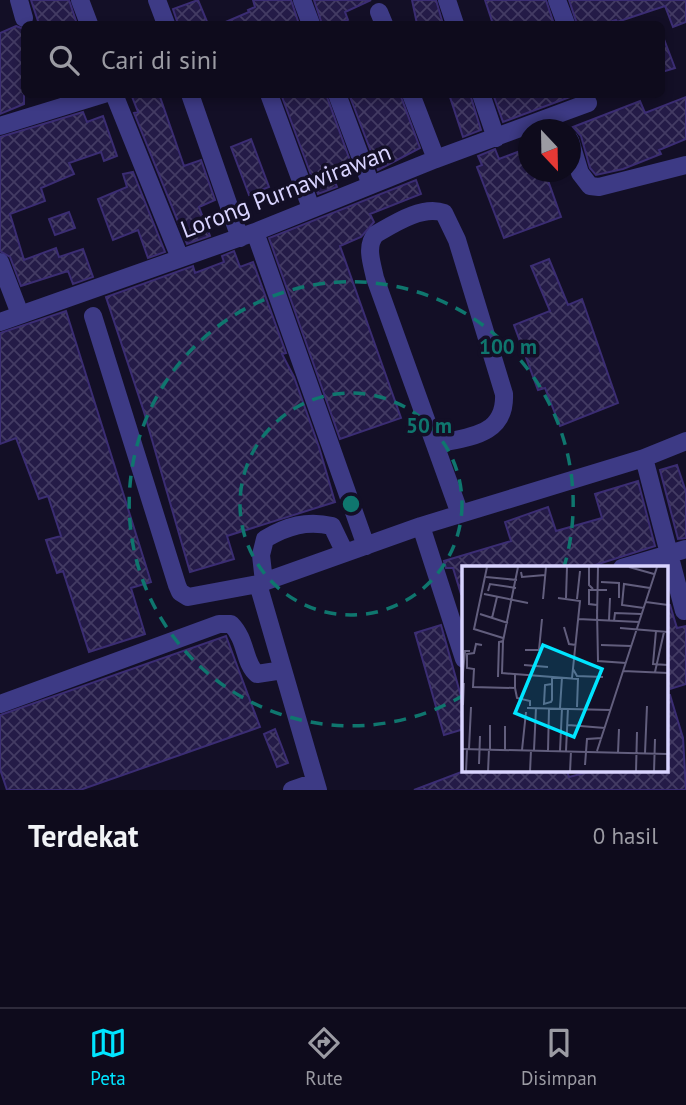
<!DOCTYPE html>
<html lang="id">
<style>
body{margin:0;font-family:"PT Sans",sans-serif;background:#1c1929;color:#f1f3f6}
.compass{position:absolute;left:518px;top:119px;width:63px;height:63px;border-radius:50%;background:#0e0b1c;box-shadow:0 4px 10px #0003;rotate:158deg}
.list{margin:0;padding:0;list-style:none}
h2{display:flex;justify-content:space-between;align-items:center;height:91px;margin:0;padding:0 28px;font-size:30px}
h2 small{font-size:23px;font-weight:400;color:#9b9ba3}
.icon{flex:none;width:38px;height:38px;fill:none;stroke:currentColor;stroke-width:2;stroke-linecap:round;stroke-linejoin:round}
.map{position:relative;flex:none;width:686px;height:790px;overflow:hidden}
.search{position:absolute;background:#0e0b1c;box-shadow:0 4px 10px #0003;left:21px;right:21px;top:21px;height:77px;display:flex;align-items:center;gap:18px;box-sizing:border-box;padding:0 24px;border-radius:10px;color:#9b9ba3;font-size:26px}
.sheet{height:217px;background:#0e0b1c}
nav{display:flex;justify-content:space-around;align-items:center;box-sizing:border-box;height:98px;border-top:2px solid #2e2b3b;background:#0e0b1c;font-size:19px;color:#9b9ba3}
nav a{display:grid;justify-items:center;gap:4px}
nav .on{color:#00e5ff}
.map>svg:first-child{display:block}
</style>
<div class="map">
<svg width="686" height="790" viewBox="0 0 686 790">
<defs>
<pattern id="building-cross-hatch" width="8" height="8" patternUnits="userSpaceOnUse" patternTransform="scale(1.75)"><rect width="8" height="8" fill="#241b47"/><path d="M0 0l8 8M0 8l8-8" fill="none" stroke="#433b63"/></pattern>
</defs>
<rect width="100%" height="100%" fill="#130f26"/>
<path fill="url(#building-cross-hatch)" stroke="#3b2d73" stroke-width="2" d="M31,0H69L77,24H39Z
M198,0L208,24H178L173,9Z
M253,0H291L299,24H221L249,12L248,10L255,7Z
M314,0H371L345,12L348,20L336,24H322Z
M412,0H436L443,24H417Z
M485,0H546L554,24H493Z
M569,0H686V22L673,27L665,6L617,22L616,20L603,24H577Z
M16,26L24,29V104L0,114V33Z
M662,34L675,68L662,72Z
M131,94H159L184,166L201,160L215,200L199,207L210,236L187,244L134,113L138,112Z
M281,94H326L352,166L332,174L337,187L318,194Z
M349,94H400L420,148L378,170Z
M449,94H470L481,130L463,137Z
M493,94H578L503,122Z
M686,97V139L659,150L661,154L623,169L596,175L590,168L581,136L573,127L640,101L645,113Z
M83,112L87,122L103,116L117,156L104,161L101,152L69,163L74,174L41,188L45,201L10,214L24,260L56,248L59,257L83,249L93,277L73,284L68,271L21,286L10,257L0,251V137Z
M251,139L269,187L249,195L231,147Z
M528,148V172H545L561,217L504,238L477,167L482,165L478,156L495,149L499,159Z
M133,172L165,252L148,258L138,230L113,240L98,199L127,187L123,174Z
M416,180L421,194L370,214L374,222L361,237L340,246L401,418L340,439L269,238Z
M69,212L75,228L55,235L49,219Z
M234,251L240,267L253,262L286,353L282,354L294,377L319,447L335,502L227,536L234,559L190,572L144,412L106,297L193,266L195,273L224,262L222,256Z
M549,259L568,305L582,299L618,403L560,426L545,388L538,390L514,325L550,311L531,266Z
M66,311L151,582L131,588L145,634L89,652L63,571L57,573L46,540L61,536L48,496L39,499L16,438L0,444V333Z
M677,465L686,492V538L678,539L660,470Z
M638,481L655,546L586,568H464V593L461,594L453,568H446L444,561L511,541L505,522L548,507L556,531L602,518L595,494Z
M667,605H670L677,628L686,626V684L667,690Z
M441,625L464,707V729L444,735L415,633Z
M226,636L260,727L80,790H7L0,769V715Z
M667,695H670L683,738L686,790H414L464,771H567L569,777L592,771H667Z
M275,729L288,763L277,767L264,734Z"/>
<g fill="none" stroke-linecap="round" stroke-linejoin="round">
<path stroke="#3d3a85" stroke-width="18" d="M19,0L24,18
M80,0L89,24
M157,0L166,24
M302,0L311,24
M447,0L455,24
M557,0L566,24
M379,12L384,24
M114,94L180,258
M190,94L240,238
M269,94L311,208
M337,94L371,185
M411,94L436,159
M481,94L496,138
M0,126L104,94
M570,140L580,173L590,186L599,187L686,165
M255,232L366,546
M0,262L20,314
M93,316L177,585L180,592L188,597L258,584L421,526L644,458L686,441
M0,322L255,232L436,159L588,103
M436,444C468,437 506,436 504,394L457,240L444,213C423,205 395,223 376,234C365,246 372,263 375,278L460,514
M644,458L684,611
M421,526L464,659
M622,568L686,549
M264,582L261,555L265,539C287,526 307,520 332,526L345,553
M258,584L318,790
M0,704L219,624H231C247,640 244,664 257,674L283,670
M292,790L315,782"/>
</g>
<g fill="none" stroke="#0f766e" stroke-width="3.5" stroke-dasharray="12 9">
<circle cx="351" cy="504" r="111"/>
<path d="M464 695A222 222 0 1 1 564 567"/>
</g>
<g text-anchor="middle" stroke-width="7" stroke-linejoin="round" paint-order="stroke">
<g font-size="24" fill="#d9d4ff" stroke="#130f26">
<text transform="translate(286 191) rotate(-21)" y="8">Lorong Purnawirawan</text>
</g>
</g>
<g transform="translate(462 566)">
<rect width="206" height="206" fill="#130f26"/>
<path fill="none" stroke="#625e7d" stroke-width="2" d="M25,1L12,63L41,72M56,1L41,75L40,107L116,113L115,141M127,1V19L131,23M167,1L192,8M59,6L60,11L83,9M24,11L55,14M139,16L157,17V32M26,25L28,18L54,22M22,28L66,37M96,32L118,35L110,112M104,32L105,1M81,33L84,1M115,33L118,5M184,36L206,39M135,39L127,38V24H145M182,42L160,39L162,18L188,22M135,44L136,95L164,97M18,48L46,57M30,52L35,31M116,53L177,56M135,53L136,1M147,54L148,32M152,55L153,47L179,48M102,61L107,78L114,79M158,62L206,66M194,65L191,98L206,99M20,79L14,78L12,87L5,88V102L12,103L11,121L53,122V109M139,79L169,80M63,84H77L80,53M62,99L86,101M111,103L115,110L141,111M161,105L206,107M193,106L202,66M36,111L37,76L41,75M0,117L3,85H8M90,118L83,119L82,138L89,136L90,134V111M53,122L55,132L68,135V140M1,139L2,117M65,142L149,144M98,142L100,111M106,159L143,162M0,183L206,188M7,183L9,141M28,183V159M43,184V160M60,184L64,146M72,184L74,142M86,185L87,142M98,185L100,142M104,185L106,142M135,185L195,1M156,187L157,163M183,187L185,140M17,198L18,170M123,199L125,173L140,172M4,206L5,183M26,206L27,183M68,206L69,184M108,206L109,185M174,206L175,166M192,206L193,173"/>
<path fill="#00e5ff" fill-opacity="0.15" stroke="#00e5ff" stroke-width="3.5" d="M81,79L140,103L112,171L53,147Z"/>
<rect width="206" height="206" fill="none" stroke="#d9d4ff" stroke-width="3.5"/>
</g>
<circle cx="351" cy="504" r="10" fill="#0f766e" stroke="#130f26" stroke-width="3.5"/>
<g font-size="21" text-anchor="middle" font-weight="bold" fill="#0f766e" stroke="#130f26" stroke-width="7" stroke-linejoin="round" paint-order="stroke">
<text x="508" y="354">100 m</text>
<text x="429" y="433">50 m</text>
</g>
</svg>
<svg class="compass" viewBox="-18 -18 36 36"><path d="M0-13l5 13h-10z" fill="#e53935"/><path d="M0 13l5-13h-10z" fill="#9b9ba3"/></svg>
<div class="search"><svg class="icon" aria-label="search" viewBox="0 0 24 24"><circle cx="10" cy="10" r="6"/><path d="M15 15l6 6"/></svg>Cari di sini</div>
</div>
<section class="sheet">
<h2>Terdekat<small>0 hasil</small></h2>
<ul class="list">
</ul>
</section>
<nav>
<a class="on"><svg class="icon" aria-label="map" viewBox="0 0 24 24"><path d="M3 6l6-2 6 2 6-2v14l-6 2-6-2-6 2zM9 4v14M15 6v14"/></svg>Peta</a>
<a><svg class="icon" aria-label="directions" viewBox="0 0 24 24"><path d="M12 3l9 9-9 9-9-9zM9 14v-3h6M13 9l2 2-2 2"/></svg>Rute</a>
<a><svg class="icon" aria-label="saved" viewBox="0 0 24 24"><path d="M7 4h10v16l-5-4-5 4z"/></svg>Disimpan</a>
</nav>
